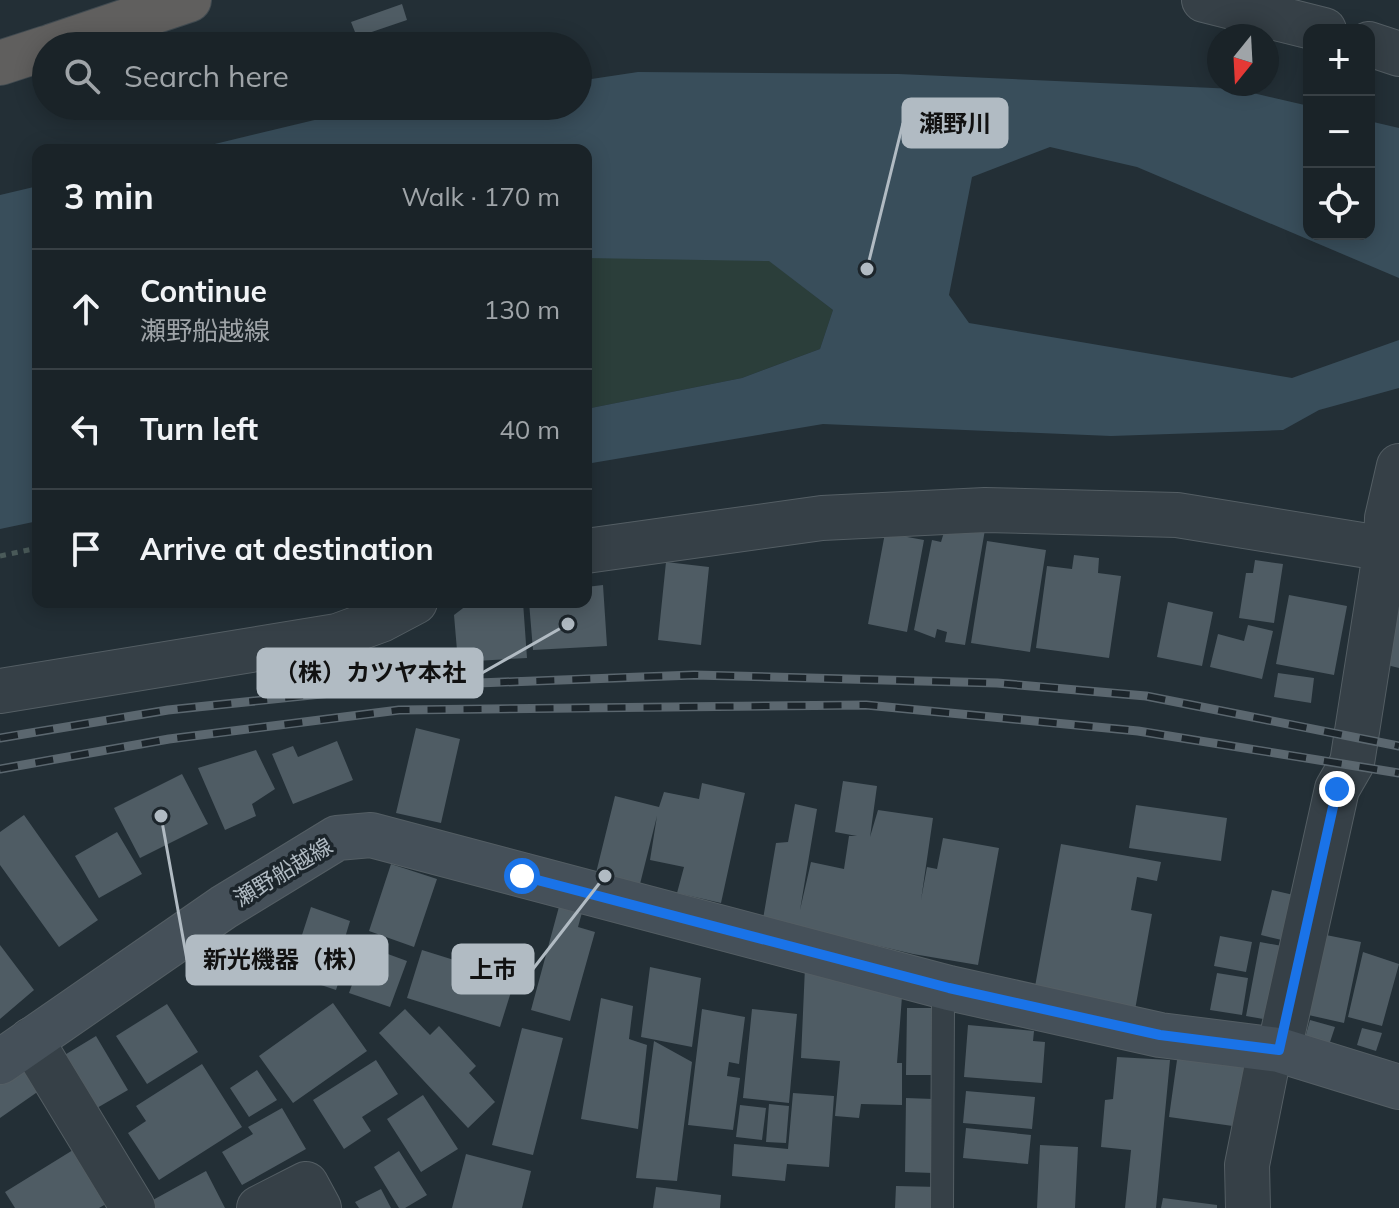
<!DOCTYPE html>
<meta charset="utf-8">
<style>
body{margin:0;font-family:Mulish,"Noto Sans JP",sans-serif;background:#272f34;color:#f1f3f6}
.controls{position:absolute;right:24px;top:24px;display:grid;overflow:hidden;border-radius:16px;box-shadow:0 4px 20px #0003}
.controls button{width:72px;height:72px;display:grid;place-items:center;padding:0;border:0;border-bottom:2px solid #384045;background:#1a2328;color:#f1f3f6;font:40px sans-serif}
.compass{position:absolute;left:1207px;top:24px;width:72px;height:72px;border-radius:50%;background:#1a2328;box-shadow:0 4px 20px #0003;rotate:198deg}
.stop{position:absolute;width:24px;height:24px;margin:-18px;border:6px solid #1a73e8;border-radius:50%;background:#fff}
.stop.end{background:#1a73e8;border-color:#fff;box-shadow:0 2px 8px #0008}
.list{margin:0;padding:0;list-style:none}
h2{display:flex;justify-content:space-between;align-items:center;height:104px;margin:0;padding:0 32px;font-size:34px}
h2 small{font-size:26px;font-weight:400;color:#9fa4a8}
.list li{display:grid;grid-template-columns:52px 1fr auto;gap:24px;align-items:center;box-sizing:border-box;height:120px;padding:0 32px;border-top:2px solid #384045}
.list b{display:block;font-size:30px;white-space:nowrap}
.list p{margin:0;font-size:26px;white-space:nowrap;color:#9fa4a8}
.list em{font-size:26px;font-style:normal;color:#9fa4a8}
.icon{flex:none;width:44px;height:44px;fill:none;stroke:currentColor;stroke-width:2;stroke-linecap:round;stroke-linejoin:round}
.map{position:relative;flex:none;width:1399px;height:1208px;overflow:hidden}
.search{position:absolute;background:#1a2328;box-shadow:0 4px 20px #0003;left:32px;top:32px;width:560px;height:88px;display:flex;align-items:center;gap:20px;box-sizing:border-box;padding:0 28px;border-radius:44px;color:#9fa4a8;font-size:30px}
.panel{position:absolute;background:#1a2328;box-shadow:0 4px 20px #0003;left:32px;top:144px;width:560px;height:464px;border-radius:16px}
.map>svg:first-child{display:block}
</style>
<div class="map">
<svg width="1399" height="1208" viewBox="0 0 1399 1208">
<rect width="100%" height="100%" fill="#232f36"/>
<path fill="#2b3e3a" d="M616,257L770,261L833,310L820,349L742,378L586,409V258Z"/>
<path fill="#394e5b" d="M638,72L898,74L1236,89L1309,106V234H1369V121L1399,128V278L1137,167L1050,147L972,177L949,295L969,323L1292,378L1399,340V388L1319,410L1283,430L1111,436L823,424L586,464V409L742,378L820,349L833,310L769,261L586,258V150H190L327,117L406,106H578V81Z
M38,186V521L0,529V195Z"/>
<path fill="#4f5c64" d="M402,4L407,20L357,37L351,22Z
M948,519L986,524L965,645L945,642L947,632L937,629L935,638L914,630L932,540L941,542Z
M885,533L924,540L907,632L868,624Z
M987,541L1046,550L1030,652L971,643Z
M1074,555L1099,558L1098,573L1121,576L1109,658L1036,648L1047,566L1072,569Z
M1255,560L1283,564L1274,623L1239,618L1246,573H1253Z
M666,562L709,567L701,645L658,640Z
M603,585L607,646L533,650L529,602H586V587Z
M1399,589V668L1383,664Z
M1289,595L1347,606L1334,675L1276,664Z
M471,602H523L527,658L458,662L454,615Z
M1168,602L1213,612L1202,666L1157,657Z
M1248,625L1273,631L1262,679L1210,667L1218,634L1244,641Z
M1278,673L1314,678L1311,703L1274,697Z
M416,728L460,739L441,823L396,813Z
M337,741L353,780L293,804L272,754L293,746L298,757Z
M256,750L275,789L252,804L256,816L225,830L198,768Z
M182,774L208,824L140,858L114,808Z
M843,781L877,786L870,837L878,810L933,818L921,900L927,867L937,869L943,838L999,848L978,965L913,954L763,919L776,843L788,842L795,804L817,809L800,910L811,862L844,869L849,836H857L835,832Z
M702,783L745,793L721,903L677,893L684,867L650,860L657,816L640,884L596,873L615,796L659,807L664,792L699,799Z
M1136,805L1227,818L1221,861L1129,848Z
M24,815L98,920L59,947L0,865V832Z
M117,832L142,874L99,898L75,856Z
M1061,844L1161,862L1157,881L1137,877L1131,910L1152,914L1135,1010L1034,992Z
M391,864L437,879L414,947L369,931Z
M1272,890L1298,896L1286,941L1261,935Z
M560,903L583,909L578,927L595,932L570,1021L531,1010Z
M311,907L350,921L344,941L351,944L336,990L309,981L311,975L291,969Z
M1321,934L1361,942L1344,1023L1304,1014Z
M1220,936L1252,942L1246,972L1214,966Z
M1260,942L1293,948L1280,1022L1246,1016Z
M0,945L34,990L0,1019Z
M366,946L407,961L390,1007L349,993Z
M422,950L515,979L500,1027L407,998Z
M1363,952L1399,964L1382,1026L1348,1017Z
M650,967L701,978L692,1047L641,1037Z
M805,967L903,983L897,1063H902V1105L861,1104L859,1118L835,1116L840,1061L801,1058Z
M1217,973L1248,978L1242,1015L1210,1010Z
M601,998L633,1006L629,1039L647,1045L638,1129L581,1119Z
M333,1003L367,1051L293,1103L259,1056Z
M167,1004L198,1052L147,1084L116,1036Z
M907,1008H938L936,1075H906Z
M405,1009L430,1035L439,1026L476,1066L469,1073L495,1102L468,1128L379,1033Z
M702,1009L745,1017L739,1064L729,1062L727,1076L740,1078L733,1130L688,1125Z
M752,1009L797,1014L789,1103L743,1098Z
M1310,1020L1335,1027L1329,1045L1305,1038Z
M968,1025L1034,1031L1033,1041L1045,1042L1042,1083L964,1077Z
M522,1028L563,1038L533,1155L492,1145Z
M1362,1028L1382,1033L1376,1051L1357,1045Z
M96,1036L128,1090L90,1112L58,1059Z
M654,1041L692,1062L677,1181L636,1178Z
M1178,1053L1256,1064L1247,1128L1169,1117Z
M1117,1057L1170,1060L1156,1208H1125L1131,1150L1101,1147L1105,1100L1113,1099Z
M27,1059L46,1086L0,1118V1077Z
M376,1060L398,1094L362,1117L371,1131L344,1149L313,1100Z
M202,1064L242,1127L159,1180L128,1133L146,1121L136,1106Z
M257,1070L277,1100L249,1117L230,1088Z
M966,1091L1035,1097L1032,1129L963,1123Z
M793,1093L834,1096L829,1167L787,1164L785,1181L732,1176L734,1144L788,1149Z
M423,1095L458,1149L421,1172L387,1119Z
M906,1098L933,1099V1173L905,1172Z
M769,1104L789,1106L786,1143L766,1142Z
M740,1105L766,1108L762,1140L736,1137Z
M282,1108L306,1149L242,1185L222,1152L253,1134L248,1127Z
M966,1128L1031,1135L1028,1164L963,1158Z
M1040,1145L1078,1147L1075,1208H1037Z
M73,1150L106,1204L99,1208H15L5,1192Z
M399,1151L427,1195L405,1208H399L374,1167Z
M466,1154L531,1171L522,1208H452Z
M206,1171L225,1208H155L151,1201Z
M896,1186L939,1187L938,1208H895Z
M656,1187L721,1195L720,1208H653Z
M381,1189L391,1208H359L355,1202Z
M1163,1198L1217,1205V1208H1161Z"/>
<g fill="none" stroke-linecap="round" stroke-linejoin="round">
<defs>
<path id="service" d="M942,1208L943,1005L949,988"/>
<path id="minor" d="M1204,0L1324,30
M1369,44L1399,54
M586,551L822,518L985,510L1177,515L1399,551
M0,691L337,636L381,620L415,602
M31,1040L133,1208
M1279,1050L1337,789L1352,763L1386,547L1387,518L1399,466
M259,1208L306,1184L319,1208
M1248,1208L1247,1165L1270,1050"/>
<path id="secondary" d="M0,1062L224,907L337,838L371,835L949,988L1160,1035L1279,1050L1399,1087"/>
<path id="trunk" d="M52,46L189,0
M0,63L46,48"/>
</defs>
<use href="#service" stroke="#545e64" stroke-width="24"/>
<use href="#minor" stroke="#545e64" stroke-width="46"/>
<use href="#secondary" stroke="#545e64" stroke-width="46"/>
<use href="#trunk" stroke="#414b51" stroke-width="46"/>
<path stroke="#4a5a59" stroke-width="5" stroke-dasharray="6 6" stroke-linecap="butt" d="M0,556L38,548"/>
<use href="#service" stroke="#364047" stroke-width="22"/>
<use href="#minor" stroke="#364047" stroke-width="44"/>
<use href="#secondary" stroke="#455059" stroke-width="44"/>
<use href="#trunk" stroke="#605f5e" stroke-width="44"/>
<defs>
<path id="rail" d="M0,738L168,710L399,686L694,675L997,683L1146,696L1399,746
M0,769L169,739L399,710L866,705L1138,731L1399,773"/>
</defs>
<use href="#rail" stroke="#5b676f" stroke-width="9"/>
<use href="#rail" stroke="#1c252b" stroke-width="6" stroke-dasharray="18" stroke-linecap="butt"/>
</g>
<g fill="none" stroke-linecap="round" stroke-linejoin="round">
<path stroke="#1a73e8" stroke-width="10" d="M522,876L949,988L1160,1035L1279,1050L1337,789"/>
</g>
<g text-anchor="middle" stroke-width="7" stroke-linejoin="round" paint-order="stroke">
<g font-size="22" fill="#b1bbc3" stroke="#1c252b">
<text transform="translate(283 872) rotate(-31)" y="8">瀬野船越線</text>
</g>
</g>
<path fill="none" stroke="#b1bbc3" stroke-width="3" d="M867 269L903 123M568 624L482 673M161 816L187 960M605 876L533 969"/>
<g fill="#b1bbc3" stroke="#1c252b" stroke-width="3">
<circle cx="867" cy="269" r="8"/>
<circle cx="568" cy="624" r="8"/>
<circle cx="161" cy="816" r="8"/>
<circle cx="605" cy="876" r="8"/>
</g>
<g fill="#b1bbc3" stroke="#b1bbc3" stroke-width="3">
<rect x="903" y="99" width="104" height="48" rx="8"/>
<rect x="258" y="649" width="224" height="48" rx="8"/>
<rect x="187" y="936" width="200" height="48" rx="8"/>
<rect x="453" y="945" width="80" height="48" rx="8"/>
</g>
<g font-size="24" text-anchor="middle" font-weight="bold" fill="#111">
<text x="955" y="132">瀬野川</text>
<text x="370" y="681">（株）カツヤ本社</text>
<text x="287" y="968">新光機器（株）</text>
<text x="493" y="978">上市</text>
</g>
</svg>
<div class="controls">
<button>+</button>
<button>−</button>
<button><svg class="icon" aria-label="locate" viewBox="0 0 24 24"><circle cx="12" cy="12" r="6"/><path d="M12 2v4M12 18v4M2 12h4M18 12h4"/></svg></button>
</div>
<svg class="compass" viewBox="-18 -18 36 36"><path d="M0-13l5 13h-10z" fill="#e53935"/><path d="M0 13l5-13h-10z" fill="#9fa4a8"/></svg>
<div class="stop" style="left:522px;top:876px"></div>
<div class="stop end" style="left:1337px;top:789px"></div>
<div class="search"><svg class="icon" aria-label="search" viewBox="0 0 24 24"><circle cx="10" cy="10" r="6"/><path d="M15 15l6 6"/></svg>Search here</div>
<section class="panel">
<h2>3 min<small>Walk · 170 m</small></h2>
<ul class="list">
<li><svg class="icon" aria-label="ahead" viewBox="0 0 24 24"><path d="M12 20V5M6 11l6-6 6 6"/></svg><div><b>Continue</b><p>瀬野船越線</p></div><em>130 m</em></li>
<li><svg class="icon" aria-label="left" viewBox="0 0 24 24"><path d="M17 20v-9H6M10 6l-5 5 5 5"/></svg><div><b>Turn left</b></div><em>40 m</em></li>
<li><svg class="icon" aria-label="arrive" viewBox="0 0 24 24"><path d="M6 21V4h12l-3 4 3 4H6"/></svg><div><b>Arrive at destination</b></div></li>
</ul>
</section>
</div>
